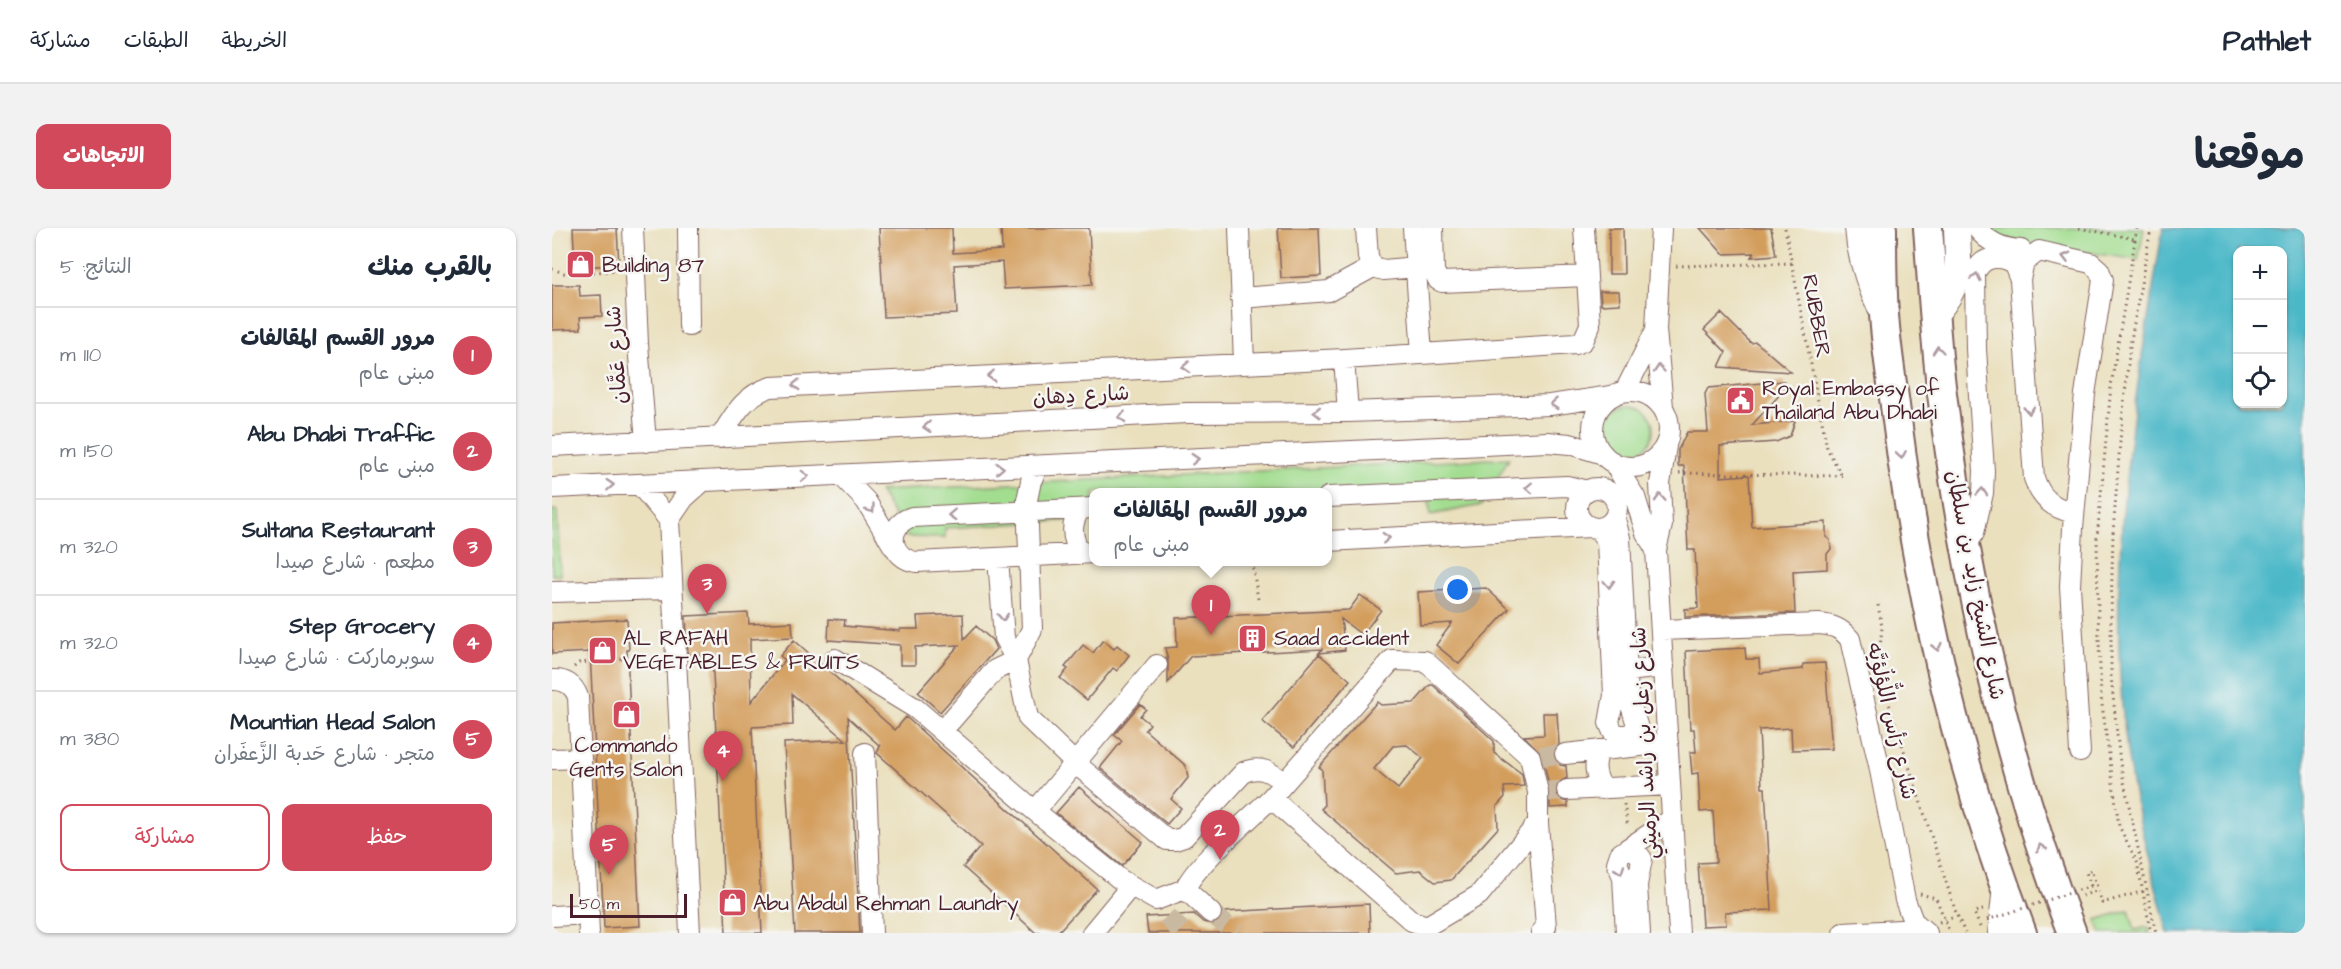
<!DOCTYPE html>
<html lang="ar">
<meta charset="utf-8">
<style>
body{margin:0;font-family:"Architects Daughter","Playpen Sans Arabic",sans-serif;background:#f2f2f3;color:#1f2937;direction:rtl}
.controls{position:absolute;right:18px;top:18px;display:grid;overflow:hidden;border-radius:12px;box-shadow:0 2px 4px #0004}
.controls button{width:54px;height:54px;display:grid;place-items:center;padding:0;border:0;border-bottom:2px solid #e0e1e3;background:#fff;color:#1f2937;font:30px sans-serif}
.scale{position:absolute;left:18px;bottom:15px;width:117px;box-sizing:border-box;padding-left:6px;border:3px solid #4a1f2b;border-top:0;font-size:16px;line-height:21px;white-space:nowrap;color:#4a1f2b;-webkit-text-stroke:4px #f6f6f2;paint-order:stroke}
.you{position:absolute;left:906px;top:362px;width:21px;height:21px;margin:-15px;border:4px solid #fff;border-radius:50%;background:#1a73e8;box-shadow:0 0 0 9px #1a73e833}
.badge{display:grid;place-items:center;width:39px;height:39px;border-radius:50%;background:#d1495b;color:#fff;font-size:20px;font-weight:700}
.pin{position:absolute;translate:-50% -50px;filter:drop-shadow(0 2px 3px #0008)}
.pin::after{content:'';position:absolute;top:32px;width:21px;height:18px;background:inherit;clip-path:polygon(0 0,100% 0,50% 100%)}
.popup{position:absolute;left:537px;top:260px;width:243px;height:78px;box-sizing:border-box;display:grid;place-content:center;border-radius:12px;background:#fff;filter:drop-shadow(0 2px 4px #0005);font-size:20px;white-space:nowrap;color:#747a83}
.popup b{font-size:22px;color:#1f2937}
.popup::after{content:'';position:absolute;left:50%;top:100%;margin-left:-12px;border:12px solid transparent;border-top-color:#fff}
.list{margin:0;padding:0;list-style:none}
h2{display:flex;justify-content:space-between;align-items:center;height:78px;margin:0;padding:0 24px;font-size:26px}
h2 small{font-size:20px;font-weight:400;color:#747a83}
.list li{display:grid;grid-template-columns:39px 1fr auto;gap:18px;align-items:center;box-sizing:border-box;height:96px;padding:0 24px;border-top:2px solid #e0e1e3}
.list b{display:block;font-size:22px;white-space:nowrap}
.list p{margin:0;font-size:20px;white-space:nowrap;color:#747a83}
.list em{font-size:20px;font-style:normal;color:#747a83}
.actions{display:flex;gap:12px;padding:18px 24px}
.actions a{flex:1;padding:14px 0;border:2px solid #d1495b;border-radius:12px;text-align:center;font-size:21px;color:#d1495b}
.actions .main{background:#d1495b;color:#fff}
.icon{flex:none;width:33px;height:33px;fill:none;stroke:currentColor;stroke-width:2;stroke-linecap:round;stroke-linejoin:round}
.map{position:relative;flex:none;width:1753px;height:705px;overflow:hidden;direction:ltr;border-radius:12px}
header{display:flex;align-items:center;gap:36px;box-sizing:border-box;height:84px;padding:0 30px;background:#fff;border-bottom:2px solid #e0e1e3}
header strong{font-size:28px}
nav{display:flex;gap:33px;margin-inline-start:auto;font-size:21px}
.intro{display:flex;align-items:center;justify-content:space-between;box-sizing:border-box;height:144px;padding:0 36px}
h1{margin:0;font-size:42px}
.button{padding:15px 27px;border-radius:12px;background:#d1495b;color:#fff;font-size:21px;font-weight:700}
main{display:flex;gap:36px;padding:0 36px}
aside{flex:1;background:#fff;border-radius:12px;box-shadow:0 2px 4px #0004}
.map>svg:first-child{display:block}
</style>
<header>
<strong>Pathlet</strong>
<nav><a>الخريطة</a><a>الطبقات</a><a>مشاركة</a></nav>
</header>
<div class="intro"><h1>موقعنا</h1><a class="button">الاتجاهات</a></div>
<main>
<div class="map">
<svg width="1753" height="705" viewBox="0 0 1753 705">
<rect width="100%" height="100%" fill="#f6f6f2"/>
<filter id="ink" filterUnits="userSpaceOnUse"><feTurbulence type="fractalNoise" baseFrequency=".0167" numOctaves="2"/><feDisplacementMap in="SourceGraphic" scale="12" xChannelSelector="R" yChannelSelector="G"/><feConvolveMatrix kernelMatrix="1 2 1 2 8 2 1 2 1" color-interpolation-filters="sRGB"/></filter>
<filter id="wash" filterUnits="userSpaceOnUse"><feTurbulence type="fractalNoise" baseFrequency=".008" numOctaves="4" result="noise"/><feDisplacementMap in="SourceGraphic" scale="24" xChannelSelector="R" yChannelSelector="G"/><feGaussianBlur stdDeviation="1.35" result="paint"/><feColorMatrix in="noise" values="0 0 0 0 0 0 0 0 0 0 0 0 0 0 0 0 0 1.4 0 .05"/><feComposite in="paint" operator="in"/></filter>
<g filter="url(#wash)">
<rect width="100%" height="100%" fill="#eae0be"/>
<path fill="#a3dd90" stroke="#767e5e" stroke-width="1.5" d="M1430,0H1592L1586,32L1447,11Z
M1054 201a24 24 0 1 1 48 0a24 24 0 1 1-48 0Z
M957,230L930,277L878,287L877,270L776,264H542V291L393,300V310L355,309L327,263Z
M0,282H5L8,347H0Z
M1577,682L1583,702L1596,699L1598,705H1549L1544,692Z"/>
<path fill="#4cb8c8" stroke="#4b6c7a" stroke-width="1.5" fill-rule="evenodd" d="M1611,0H1753V705H1616C1599,640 1580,573 1573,505C1553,336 1583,167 1611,0ZM1686,22H1730V176H1686Z"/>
<g id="blocks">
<path fill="#d39d5c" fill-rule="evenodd" d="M21,0H65L67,37L23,39Z
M327,0H400L401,25L450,22L449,0H537L540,57L452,61L450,34L402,37L405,86L332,89Z
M726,0H767L769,48L729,50Z
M1057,0H1071L1072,46H1057Z
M1148,0H1219L1224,27L1199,29L1202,25L1171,26Z
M0,57H27L28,68L49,67L50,88L28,89L29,101L0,102Z
M1048,63H1067L1068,76L1049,77Z
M1169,85L1199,115L1204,114L1239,144L1167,139L1174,124L1152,102Z
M1232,153V162L1200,197L1243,193L1238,208L1224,214L1168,218V249L1197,247L1200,299L1274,294V309L1278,312L1279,321L1275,326V341L1241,343L1243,385L1133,389V381L1146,380L1143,322H1136L1132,238H1126V222L1135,204H1156L1153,166L1156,160Z
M934,360L957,381L907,436L884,417L900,395L868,397L866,364Z
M808,367L829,382L810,407L789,391L793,422L767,425L770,421L639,428L616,455V433L613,420L625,419L624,390L797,382Z
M196,385L197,396L240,394L241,409L198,411L199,474L233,432L228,428L242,412L343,502L354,489L545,661L505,705H484L411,639L429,618L325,525L328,518L296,489L308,705H243L232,515L294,512L240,466L241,497L200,499L210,705H174L160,426L136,427L134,388Z
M411,386L412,411L424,398L440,412L444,421L388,484L366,464L407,417L363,419V437H348V417L276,412L277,391L293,392L292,398L348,403V401H366L365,388Z
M75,391L77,422H75L88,698L52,700L38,424L0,426V395Z
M551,412L562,421L565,417L577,427L565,443L561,440L535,472L508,450L516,441L513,439L531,417L541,425Z
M1193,420L1194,431H1207L1208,445L1251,441V436L1273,435L1280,521L1240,522L1239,500L1207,502L1210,560H1213L1220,682L1173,684L1174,697L1150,698L1146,635L1164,634L1161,583L1148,584L1146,545L1140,546L1138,524H1144L1142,501H1138L1134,423Z
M767,426L798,452L742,519L710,493Z
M878,457H881L942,513V525L970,546L972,558L952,559L953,569L945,578L946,600L899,652L883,654L868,642L844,645L769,581L772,578L770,541L767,539L825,474L829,477L862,475ZM855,517L871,530L846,561L822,541L841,518Z
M588,476L594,481L588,488L598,496L593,502L634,538L636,550L619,571L629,580L615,596L548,540L570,513L562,507Z
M991,485H1005L1007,516L1002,521L1001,528L1008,537L1014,538L1015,550L1005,556L1003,563L1009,572L1016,574V579L998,580V562L990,526L972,508L992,507Z
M527,559L591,614L570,638L504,585Z
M817,676L818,705H596L594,689L642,686L651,694L662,697L668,693L671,684Z"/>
</g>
</g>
<g filter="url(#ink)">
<use href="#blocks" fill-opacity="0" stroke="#82635e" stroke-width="1.5"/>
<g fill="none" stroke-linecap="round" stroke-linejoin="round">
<path stroke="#cab9a1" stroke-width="20" stroke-dasharray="20 10" stroke-linecap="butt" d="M988,528L1013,526
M990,564L1015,562
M659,685L684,705
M615,688L631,705"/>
<defs>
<path id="minor" d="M81,0L86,116L94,214
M136,0L137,98
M687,0L692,136
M814,0L816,29L821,39L832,42L864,39
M861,0L870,126
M881,0L882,43L886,52L890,54L1035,48
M1109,0L1104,102L1111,179
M1425,0C1435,14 1452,21 1469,22
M689,70L777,63L821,39
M792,131L796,184
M1041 201a38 38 0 1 1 76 0a38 38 0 1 1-76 0Z
M1073,163L1104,102
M168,210C182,187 192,167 219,159L792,131L1024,116L1031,113L1038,97L1032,0
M0,218L635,185L796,184L998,177L1059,168
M1114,218L1108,256L1110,297L1104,322L1127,705
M1061,234L1083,269L1094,305L1104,322
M289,247L314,273L342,319
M87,256L117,292L138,705
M1025 280a20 20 0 1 1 40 0a20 20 0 1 1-40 0Z
M0,260L995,214L1018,216L1051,226
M776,269L1015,258L1035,263
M542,280L360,289C333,297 337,331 365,334L542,325
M528,281C518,297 519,311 530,326
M1522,285C1501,280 1489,271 1482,250L1468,51L1472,34L1487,23L1539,35L1547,42L1551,52L1533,166L1521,300L1518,358L1528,524
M117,292L132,270L151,253
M1046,301L1055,313L1062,467L1057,495L1061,504L1070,508L1080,505L1085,497L1076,468L1068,310L1063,291
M776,313L1038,299
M1413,319L1422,305L1431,265L1432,243L1424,121L1423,46C1429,28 1448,26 1462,36L1468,51
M446,330L452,410L464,432L480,401L475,272L479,253L486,238
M0,364L120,361
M1109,402L1267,396C1280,397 1289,400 1298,411L1327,537L1353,672L1361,693L1375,705
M283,431L363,480L483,583L569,652L604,672L633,661C643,637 698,591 719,570L860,693L875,698L927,667L986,595V564L978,529L873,433L840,432L719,570
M1075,443L1112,439
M0,452C13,451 22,457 26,469L37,705
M390,503L443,442L464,432L476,490L523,535L615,612H623L632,609L692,544C709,537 719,544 732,555
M1047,522C1041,537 1043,548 1051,561
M313,525L320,705
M1013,526L1116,515
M0,531L29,530
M1015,562L1118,557
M483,583L605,437
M986,595L994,699L989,705
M1075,621L1120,591
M633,661L659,685
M0,688L37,686
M540,705L578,659
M1074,705L1071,649L1065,635L1068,626L1075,621L1084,623L1090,631L1085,657L1088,705
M1291,705L1368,701"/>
<path id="major" d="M1306,0C1308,29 1317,56 1330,82
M1383,86C1411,54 1406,40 1405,0
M1449,705L1454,659"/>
<path id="highway" d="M1330,0C1330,29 1330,58 1332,86C1334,119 1340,153 1344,185C1366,362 1406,539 1470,705
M1376,0C1380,53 1383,106 1389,158C1412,345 1452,529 1520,705"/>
</defs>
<use href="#minor" stroke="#82635e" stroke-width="22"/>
<use href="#major" stroke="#82635e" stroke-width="28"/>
<use href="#highway" stroke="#82635e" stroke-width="32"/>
<path stroke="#82635e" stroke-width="3" stroke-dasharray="1.5 4.5" stroke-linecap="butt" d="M1233,0L1275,220L1290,248
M1527,0L1583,11
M1585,0L1559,158L1545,310L1546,384L1549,469L1567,598L1585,634L1599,705
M1599,0L1578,118L1569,202L1561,305L1559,388V448L1568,535L1604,705
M1124,38L1240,35
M0,41L12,45L66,43
M1127,245L1290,248
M700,334L706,371
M1326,377L1330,399L1326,441L1403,682L1413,705
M22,439L27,435L98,428
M1072,576L1076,599
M1539,658L1534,644L1539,642L1546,661
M1368,666L1384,670L1398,705
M1530,668L1546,662L1550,675L1596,662
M1387,694L1406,688
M1428,699L1422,684L1431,682"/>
<use href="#minor" stroke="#fff" stroke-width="20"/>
<use href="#major" stroke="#fff" stroke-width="26"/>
<use href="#highway" stroke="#fff" stroke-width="28"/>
<path stroke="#82635e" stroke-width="3" stroke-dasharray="1.5 4.5" stroke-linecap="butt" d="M1435,692L1539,658"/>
</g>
<defs><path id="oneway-chevron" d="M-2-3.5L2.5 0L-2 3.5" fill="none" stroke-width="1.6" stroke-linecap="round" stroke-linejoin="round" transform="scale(1.5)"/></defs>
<g stroke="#ae9aa0">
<use href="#oneway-chevron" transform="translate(1514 29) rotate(-166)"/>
<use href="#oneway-chevron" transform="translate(1424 49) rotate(-78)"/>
<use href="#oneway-chevron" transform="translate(1386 122) rotate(-95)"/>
<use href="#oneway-chevron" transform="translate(634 139) rotate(177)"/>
<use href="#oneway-chevron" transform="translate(1107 141) rotate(-95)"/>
<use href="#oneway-chevron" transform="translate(439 148) rotate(177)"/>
<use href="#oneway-chevron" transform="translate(244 157) rotate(177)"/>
<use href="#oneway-chevron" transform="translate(1002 176) rotate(176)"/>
<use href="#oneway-chevron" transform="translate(1477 182) rotate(86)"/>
<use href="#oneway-chevron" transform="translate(765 184) rotate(179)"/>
<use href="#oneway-chevron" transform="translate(570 189) rotate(177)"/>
<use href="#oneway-chevron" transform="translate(375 199) rotate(177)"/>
<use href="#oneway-chevron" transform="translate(1349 227) rotate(81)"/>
<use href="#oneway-chevron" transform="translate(643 231) rotate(-3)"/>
<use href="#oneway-chevron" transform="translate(448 240) rotate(-3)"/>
<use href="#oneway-chevron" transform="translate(253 248) rotate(-2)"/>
<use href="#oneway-chevron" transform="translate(58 257) rotate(-3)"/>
<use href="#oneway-chevron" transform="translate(977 260) rotate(178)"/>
<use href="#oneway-chevron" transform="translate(1430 264) rotate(-86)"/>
<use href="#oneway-chevron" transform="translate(1108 270) rotate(-93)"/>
<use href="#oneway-chevron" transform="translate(319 281) rotate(54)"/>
<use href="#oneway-chevron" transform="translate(400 287) rotate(177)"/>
<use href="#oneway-chevron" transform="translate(834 310) rotate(-3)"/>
<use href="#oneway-chevron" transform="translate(1057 356) rotate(87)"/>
<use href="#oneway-chevron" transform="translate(451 389) rotate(86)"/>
<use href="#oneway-chevron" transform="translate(1385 419) rotate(77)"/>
<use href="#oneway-chevron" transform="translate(1489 620) rotate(-109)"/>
<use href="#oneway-chevron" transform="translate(1068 642) rotate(71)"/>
</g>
</g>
<defs>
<symbol id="shop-square" viewBox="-11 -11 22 22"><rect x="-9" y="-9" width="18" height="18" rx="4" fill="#d1495b" stroke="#f6f6f2"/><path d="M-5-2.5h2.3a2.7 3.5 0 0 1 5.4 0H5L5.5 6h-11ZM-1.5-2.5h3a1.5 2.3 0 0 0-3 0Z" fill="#fff"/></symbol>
<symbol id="civic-square" viewBox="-11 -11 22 22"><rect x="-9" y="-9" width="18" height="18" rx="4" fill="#d1495b" stroke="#f6f6f2"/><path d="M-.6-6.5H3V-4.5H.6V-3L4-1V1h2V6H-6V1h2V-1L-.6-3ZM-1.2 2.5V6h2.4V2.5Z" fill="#fff"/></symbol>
<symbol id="building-square" viewBox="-11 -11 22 22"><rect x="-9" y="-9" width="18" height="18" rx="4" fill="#d1495b" stroke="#f6f6f2"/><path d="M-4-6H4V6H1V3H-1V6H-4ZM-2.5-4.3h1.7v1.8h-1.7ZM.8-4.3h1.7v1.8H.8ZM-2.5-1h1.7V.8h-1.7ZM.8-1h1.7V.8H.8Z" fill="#fff"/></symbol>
</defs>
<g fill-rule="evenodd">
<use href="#shop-square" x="12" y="20" width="33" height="33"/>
<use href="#civic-square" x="1172" y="156" width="33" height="33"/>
<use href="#building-square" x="684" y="394" width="33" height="33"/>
<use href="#shop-square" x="34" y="406" width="33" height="33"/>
<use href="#shop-square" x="58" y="470" width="33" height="33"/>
<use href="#shop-square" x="164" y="658" width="33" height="33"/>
</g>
<g text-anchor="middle" stroke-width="5" stroke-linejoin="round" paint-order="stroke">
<g font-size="21" fill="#4a1f2b" stroke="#f6f6f2" text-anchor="start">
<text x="50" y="44">Building 87</text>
<text x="1210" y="167">Royal Embassy of<tspan x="1210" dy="24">Thailand Abu Dhabi</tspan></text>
<text x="71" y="417">AL RAFAH<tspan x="71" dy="24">VEGETABLES &amp; FRUITS</tspan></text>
<text x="722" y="417">Saad accident</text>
<text x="74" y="524" text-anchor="middle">Commando<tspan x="74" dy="24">Gents Salon</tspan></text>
<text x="201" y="682">Abu Abdul Rehman Laundry</text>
</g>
<g font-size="21" fill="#4a1f2b" stroke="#f6f6f2">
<text transform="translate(1265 88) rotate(80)" y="7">RUBBER</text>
<text transform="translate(64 127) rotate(-94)" y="7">شارع عَمَّان</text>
<text transform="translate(529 167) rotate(-3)" y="7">شارع دِهان</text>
<text transform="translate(1424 357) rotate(79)" y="7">شارع الشيخ زايد بن سلطان</text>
<text transform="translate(1340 493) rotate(77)" y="7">شارع رَأس اللُّؤلُؤيَّه</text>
<text transform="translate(1092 515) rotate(-93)" y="7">شارع زعل بن راشد الرميثي</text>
</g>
</g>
</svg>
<div class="controls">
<button>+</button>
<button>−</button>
<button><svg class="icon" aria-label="locate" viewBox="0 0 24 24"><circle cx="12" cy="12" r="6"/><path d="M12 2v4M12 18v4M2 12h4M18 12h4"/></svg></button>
</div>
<div class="scale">50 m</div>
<div class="you"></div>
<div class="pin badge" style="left:659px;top:407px">1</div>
<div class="popup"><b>مرور القسم المقالفات</b>مبنى عام</div>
<div class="pin badge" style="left:668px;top:632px">2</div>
<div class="pin badge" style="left:155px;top:386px">3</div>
<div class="pin badge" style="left:171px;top:553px">4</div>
<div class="pin badge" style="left:57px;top:647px">5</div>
</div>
<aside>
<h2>بالقرب منك<small>النتائج: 5</small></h2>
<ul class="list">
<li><span class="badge">1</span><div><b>مرور القسم المقالفات</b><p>مبنى عام</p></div><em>110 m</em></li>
<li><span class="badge">2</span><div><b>Abu Dhabi Traffic</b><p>مبنى عام</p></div><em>150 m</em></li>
<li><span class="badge">3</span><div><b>Sultana Restaurant</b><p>مطعم · شارع صيدا</p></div><em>320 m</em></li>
<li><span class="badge">4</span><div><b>Step Grocery</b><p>سوبرماركت · شارع صيدا</p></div><em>320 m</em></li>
<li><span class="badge">5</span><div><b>Mountian Head Salon</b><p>متجر · شارع حَدبة الزَّعفَران</p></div><em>380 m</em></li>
</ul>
<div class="actions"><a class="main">حفظ</a><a>مشاركة</a></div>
</aside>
</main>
